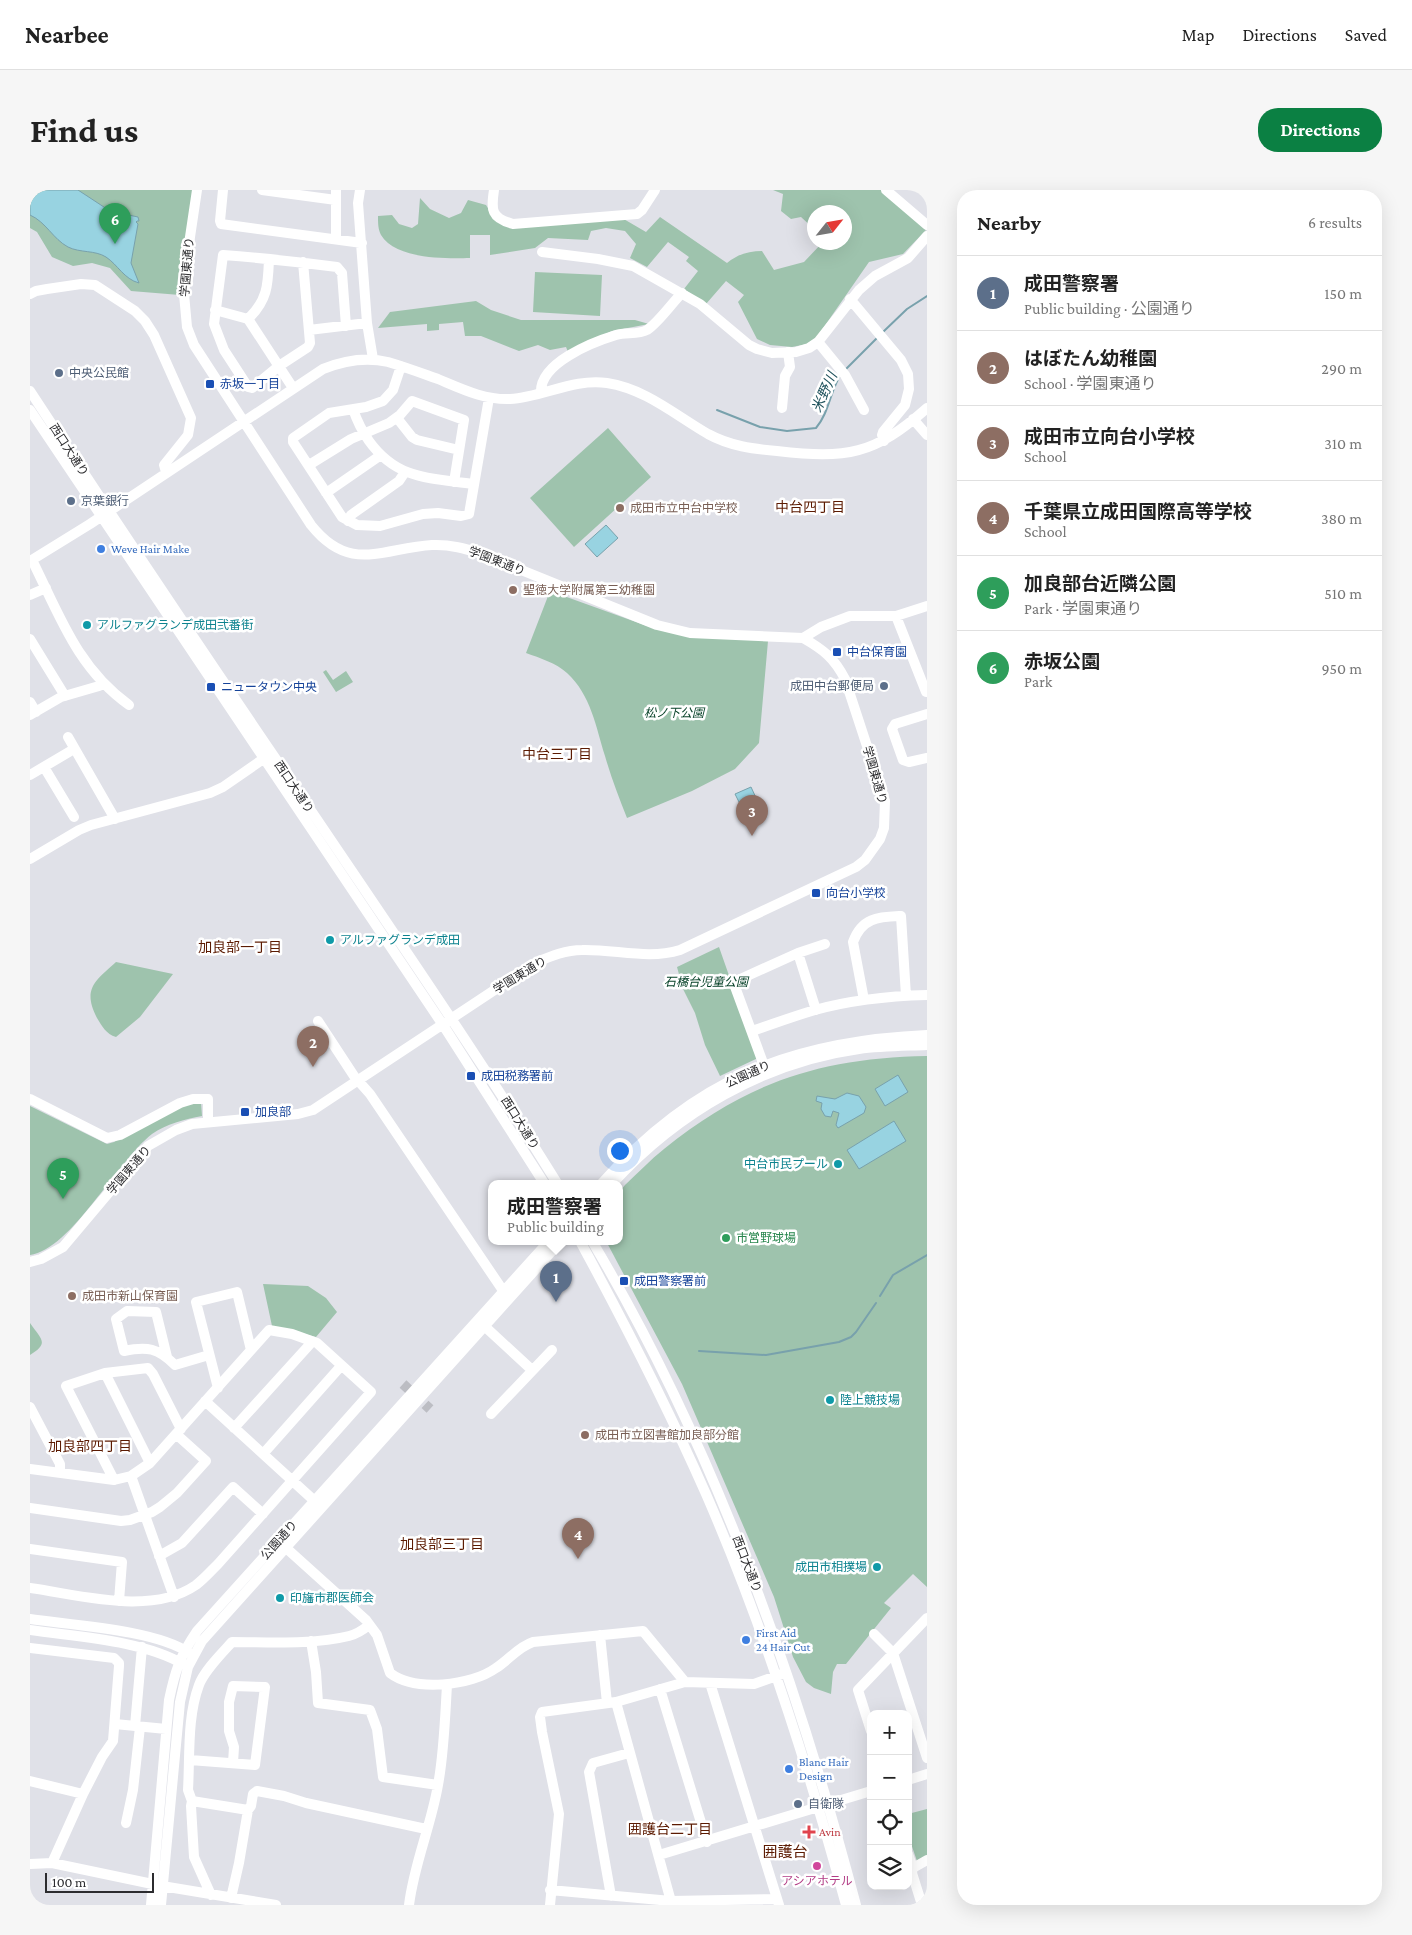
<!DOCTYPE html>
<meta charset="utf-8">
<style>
body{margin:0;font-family:"Crimson Pro","Noto Sans JP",serif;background:#f6f6f6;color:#222}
.controls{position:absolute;right:15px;bottom:15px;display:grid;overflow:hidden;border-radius:10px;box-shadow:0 5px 20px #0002}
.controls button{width:45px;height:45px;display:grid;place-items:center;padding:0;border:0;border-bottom:1px solid #e0e0e0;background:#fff;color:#222;font:25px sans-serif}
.compass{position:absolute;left:777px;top:15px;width:45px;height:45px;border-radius:50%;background:#fff;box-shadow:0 5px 20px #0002;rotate:59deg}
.scale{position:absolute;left:15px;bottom:12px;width:109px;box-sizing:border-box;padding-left:5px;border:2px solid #2c2c2f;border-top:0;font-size:14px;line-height:18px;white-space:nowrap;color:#2c2c2f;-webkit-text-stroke:4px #fff;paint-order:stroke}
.you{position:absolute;left:589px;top:960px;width:18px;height:18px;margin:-12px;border:4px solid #fff;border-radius:50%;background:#1a73e8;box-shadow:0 0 0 8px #1a73e833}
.badge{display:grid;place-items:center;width:32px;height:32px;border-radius:50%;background:#0b8043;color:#fff;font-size:16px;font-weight:700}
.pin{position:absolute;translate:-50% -41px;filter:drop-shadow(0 1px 2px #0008)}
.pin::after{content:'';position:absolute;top:26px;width:18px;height:15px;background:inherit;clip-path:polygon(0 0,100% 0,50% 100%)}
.popup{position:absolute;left:458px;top:990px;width:135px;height:65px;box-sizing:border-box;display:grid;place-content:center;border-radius:10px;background:#fff;filter:drop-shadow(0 1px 4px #0005);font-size:16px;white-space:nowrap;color:#767676}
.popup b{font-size:19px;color:#222}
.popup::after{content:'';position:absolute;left:50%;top:100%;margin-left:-10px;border:10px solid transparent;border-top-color:#fff}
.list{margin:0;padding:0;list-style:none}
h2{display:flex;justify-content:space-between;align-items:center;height:65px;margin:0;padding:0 20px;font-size:21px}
h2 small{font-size:16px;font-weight:400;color:#767676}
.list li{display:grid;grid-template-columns:32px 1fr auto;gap:15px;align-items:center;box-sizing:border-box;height:75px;padding:0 20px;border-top:1px solid #e0e0e0}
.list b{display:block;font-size:19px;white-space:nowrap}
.list p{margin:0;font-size:16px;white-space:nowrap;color:#767676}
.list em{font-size:16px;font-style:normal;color:#767676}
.icon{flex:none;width:28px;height:28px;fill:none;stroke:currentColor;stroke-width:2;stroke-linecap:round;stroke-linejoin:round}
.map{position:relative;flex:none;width:897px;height:1715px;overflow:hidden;border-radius:20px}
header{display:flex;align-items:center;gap:30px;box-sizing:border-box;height:70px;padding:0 25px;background:#fff;border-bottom:1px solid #e0e0e0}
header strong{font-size:24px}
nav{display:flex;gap:28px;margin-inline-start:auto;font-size:18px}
.intro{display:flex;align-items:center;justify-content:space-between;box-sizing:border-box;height:120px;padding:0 30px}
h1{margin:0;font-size:35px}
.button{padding:12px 22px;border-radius:20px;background:#0b8043;color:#fff;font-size:18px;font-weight:700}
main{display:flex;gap:30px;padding:0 30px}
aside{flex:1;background:#fff;border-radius:20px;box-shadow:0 5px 20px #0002}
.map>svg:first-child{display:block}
</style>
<header>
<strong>Nearbee</strong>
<nav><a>Map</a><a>Directions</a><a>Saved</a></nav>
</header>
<div class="intro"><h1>Find us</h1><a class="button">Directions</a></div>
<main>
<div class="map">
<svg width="897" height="1715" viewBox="0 0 897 1715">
<rect width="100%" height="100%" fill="#e0e1e8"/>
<path fill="#9ec3ad" d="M0,0H163L150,105L101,101L80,78L62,73L43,76L22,67L7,42L0,38Z
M743,0H851L896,40L873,64L839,72L787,147L777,154L762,157L740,155L727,149L708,112L714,105L696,91L676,114L654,99L668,81L656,71L659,67L638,52L617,77L600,68L606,54L595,41L576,38L561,41L558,50L518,48L505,58L460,65V45H440V68C416,69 365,69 351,45C348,39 348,33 348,26L362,25L369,34L382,38L388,34L390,8L400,19L419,28L431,23L438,10L456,15L466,31L592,28L616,42L630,27L697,73C708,64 719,61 732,61L744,80L774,72L792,53L814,52V22H784V39L771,27L761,29L751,21L753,4Z
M505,82L572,85L570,126L503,122Z
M446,111L461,120L491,130H605L619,134L582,141L538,162L536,157L520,160L508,155L489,161L451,146H435L433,132L409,134V140L397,141V134L348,138L360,122Z
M578,238L621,287L544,357L500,308Z
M520,401L617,436L738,451L729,553L705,579L662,601L597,628C589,608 581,587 575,566C566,537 561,505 537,483C526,473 510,468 496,463Z
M296,480L303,490L316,481L323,492L306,502L293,482Z
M689,757L728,868L690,886L675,855L665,823L653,799L647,777Z
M86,772L143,784L110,827L86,847C76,844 72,836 67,828C52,799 65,791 86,772Z
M897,866V1397L883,1384L854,1413L861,1418L816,1474H807L803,1482L801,1504L784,1498L776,1492L763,1467L744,1407L652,1194L576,1051H590V1001L595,995C608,983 620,970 634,959C717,892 791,868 897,866Z
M171,912L172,926C155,929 136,934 122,944C86,972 42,1059 0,1065V916L77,954L84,952L151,916Z
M233,1094L278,1096L296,1108L307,1122L286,1147L242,1136Z
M0,1133C11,1149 20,1153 0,1165Z
M897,1619V1665L887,1671L878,1645V1624Z"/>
<path fill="#98d3e1" stroke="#78a1ac" d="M0,0H48L80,21L108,27L109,31H107L106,32L108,34L101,73L109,93C94,89 88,75 76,67C65,60 50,63 38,57C23,49 16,32 0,25Z
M576,335L588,348L567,367L555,354Z
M721,597L733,623L718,630L705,604Z
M868,885L878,902L855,916L845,899Z
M817,903L829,906L836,917L834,923L808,938L806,935L809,923L803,921L801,927L795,926L791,919L792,913L786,911L787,906L805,909Z
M864,931L876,951L829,979L817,960Z"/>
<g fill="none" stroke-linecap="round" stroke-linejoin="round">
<path stroke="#78a1ac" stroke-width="2" d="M853,142L877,119L897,106
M816,179L848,147
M687,220L730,237L757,241L786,238C799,223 800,201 811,184
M850,1106L863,1085L897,1065
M669,1161L736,1165L809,1152L821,1147L826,1142L846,1113"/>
<path stroke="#bcbdc3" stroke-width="10" stroke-dasharray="10 5" stroke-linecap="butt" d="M373,1194L400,1219"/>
<path stroke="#fff" stroke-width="10" d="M193,0L190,31L191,34L332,53
M232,0L306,10
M330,0L328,13L337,133L343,169
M464,0C461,20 461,28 483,34L607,24L612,20L625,0
M856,0L897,35
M306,49V0
M512,62L568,69L603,76L670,114L719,155L727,159L742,163L766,162L779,158L788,152L829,100L845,86L878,68L897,46
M273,72L280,153L278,157L249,176L222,198L218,197L194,160L184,134L193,65C232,68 269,72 307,77L312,83L316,136
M0,104L6,101L17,99L51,94L65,95L105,121L115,131L124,145L161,228L158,245L134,275L136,282
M820,109L871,170L878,184L879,199L875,215L853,242L852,245L854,251
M185,120L218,129L263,198
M218,129C238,110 238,94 239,69
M279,140L337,133
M788,152L815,185L834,220
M371,176L363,200L353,211L336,217L299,223L263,248V252L312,327L327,335L350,336L393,324L408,323L431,326L439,324L459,208
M0,201C93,343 187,483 282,622C365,745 449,867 527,993
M511,203C509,173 563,152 586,145C596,142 608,145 617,140C628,133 642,113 652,103
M752,218L755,186L760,177L758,162
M323,219C327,231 332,241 339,251C367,290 400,288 443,294
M0,220L413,835L514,993
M367,228L382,247L387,250L429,260
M883,229L897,245
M279,275L321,249L359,233L370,225L382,211L434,230L424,292
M296,303L351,265
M318,331L321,325L369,291L375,282
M2,370C29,424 47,478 99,515
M0,371L60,334L293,179C313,171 337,167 358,172C375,177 391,183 408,189C432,199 454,210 480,209C513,207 544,188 577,193C616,199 645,225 678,244C700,256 723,259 747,261C817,269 844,265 897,218
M0,405L16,398
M866,426L896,502
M773,448L791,437L820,426H866L897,416
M0,449L35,506
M0,512L6,522
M897,524L865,534L862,539L873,570L879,572L897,568
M0,525L31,507L69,496L73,493
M38,547L85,629
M14,577L44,627
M0,585L44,559
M0,669L49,640L61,635L180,603L193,597L239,565
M768,763L786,820
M834,810L823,752C832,727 849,727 871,726L876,806
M288,831L324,886L340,904L474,1102
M722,841C743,834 764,826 785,820C821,810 860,806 897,805
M736,881L704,794L706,791L768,763L795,754
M0,909L77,948L90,945L150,913L163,909H178V932
M572,993C664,890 760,851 897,845
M583,993C647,923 734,872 829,859C851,856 874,856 897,855
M550,1051C595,1134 638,1218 676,1304C734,1437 778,1576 816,1715
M562,1051C684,1256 765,1485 826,1715
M0,1072L11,1069L33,1057L118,956L146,940L162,934L268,924L283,920L507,772C521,766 536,760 552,760C585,759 618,770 650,760L826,677L835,670L850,649L854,638L855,611L815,489C804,468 794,460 773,448L660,443L627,435L452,364C436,359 420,354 402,355C352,358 320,384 281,335L164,155L157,137L154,104L160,47L167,0
M450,1132L502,1180
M137,1167L126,1122L97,1121L86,1129L94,1161C117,1156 128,1158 145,1175L179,1165
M75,1183L120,1273
M188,1198L166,1112L207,1102L221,1160
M175,1211L289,1315
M0,1217L30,1274V1283
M461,1224L522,1160
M204,1238L282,1152
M233,1264L311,1176
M0,1279L84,1290L101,1286L120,1273L239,1140L262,1144L287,1153L341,1202L188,1374C181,1381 174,1389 166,1395C121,1426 51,1405 0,1398
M101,1286L144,1407
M84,1290L36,1196L75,1183L118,1178L123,1184L151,1239
M0,1318L91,1331L100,1330L122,1322L130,1317L147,1303L176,1271L146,1244
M255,1357L336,1430L347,1445L360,1483C385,1502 441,1496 466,1478C480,1469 488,1457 503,1452L613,1441L655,1492
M0,1359L92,1372L89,1411
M129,1366L152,1353L203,1297L233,1324
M0,1429C41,1435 127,1440 159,1463
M0,1440C47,1447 112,1450 153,1474
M844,1444L863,1463L897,1568
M570,1445L577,1513
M281,1451L286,1482L288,1513L340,1520L347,1539L353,1587L408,1595
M0,1458L84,1468L89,1473V1476L83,1551L72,1567L53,1604L22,1673
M680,1493L749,1715
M630,1499L677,1652
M586,1512L642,1715
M85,1534L136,1539
M105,1536L112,1457
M841,1541L828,1500L897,1428
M160,1570L225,1575L235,1497L203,1496L199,1512V1541L204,1557L203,1573
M878,1590L897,1584
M0,1591L53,1604
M162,1611L218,1620L221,1616L223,1604L227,1601L254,1606L276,1613L396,1639
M96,1633L103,1600L110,1537
M878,1664L883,1678L882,1683L892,1715
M629,1665L841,1601
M0,1674L22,1673L132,1696L246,1715
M883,1678L897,1670
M520,1700L641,1711L747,1709
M181,1705L164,1667L161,1616L162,1611L158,1600C160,1566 157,1527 169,1495C174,1481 191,1464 202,1452C240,1452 282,1455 319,1446C327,1444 333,1440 339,1435
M581,1706L559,1582L563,1573L599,1563
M201,1708L209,1673L218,1620
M121,1715L139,1510C145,1481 150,1466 167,1441L519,1051
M131,1715L150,1512L158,1477L172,1451L531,1051
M379,1715C384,1674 401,1636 408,1595C414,1563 415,1528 417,1495
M520,1715L529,1624L512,1542L510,1527L512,1522L586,1512L655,1492L724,1494L752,1484"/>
</g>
<g fill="#5c6f8a" stroke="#fff" stroke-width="2">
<circle cx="29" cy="183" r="5"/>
<circle cx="41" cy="311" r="5"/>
<circle cx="854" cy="496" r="5"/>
<circle cx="768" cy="1614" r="5"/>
</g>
<g fill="#1a4fb4" stroke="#fff" stroke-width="2">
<rect x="175" y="189" width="10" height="10" rx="2.5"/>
<rect x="802" y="457" width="10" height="10" rx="2.5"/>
<rect x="176" y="492" width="10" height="10" rx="2.5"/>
<rect x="781" y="698" width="10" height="10" rx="2.5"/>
<rect x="436" y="881" width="10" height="10" rx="2.5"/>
<rect x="210" y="917" width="10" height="10" rx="2.5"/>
<rect x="589" y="1086" width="10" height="10" rx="2.5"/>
</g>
<g fill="#8d6e63" stroke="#fff" stroke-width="2">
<circle cx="590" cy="318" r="5"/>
<circle cx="483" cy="400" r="5"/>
<circle cx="42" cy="1106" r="5"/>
<circle cx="555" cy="1245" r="5"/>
</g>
<g fill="#3f7fe0" stroke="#fff" stroke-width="2">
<circle cx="71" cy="359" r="5"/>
<circle cx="716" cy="1450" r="5"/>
<circle cx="759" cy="1579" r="5"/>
</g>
<g fill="#0f9aa8" stroke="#fff" stroke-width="2">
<circle cx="57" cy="435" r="5"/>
<circle cx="300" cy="750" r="5"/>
<circle cx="808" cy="974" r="5"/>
<circle cx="800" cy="1210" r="5"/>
<circle cx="847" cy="1377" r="5"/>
<circle cx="250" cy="1408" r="5"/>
</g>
<circle fill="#2e9e5b" stroke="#fff" stroke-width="2" cx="696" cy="1048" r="5"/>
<path fill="#e0444e" stroke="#fff" stroke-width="2" d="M776.5 1634.5h5v5h5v5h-5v5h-5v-5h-5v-5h5z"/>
<circle fill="#d1479c" stroke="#fff" stroke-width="2" cx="787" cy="1676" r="5"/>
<g text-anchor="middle" stroke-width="5" stroke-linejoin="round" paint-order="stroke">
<g font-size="12" fill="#2c2c2f" stroke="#fff">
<text transform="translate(157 77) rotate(-85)" y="4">学園東通り</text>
<text transform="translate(39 260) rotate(57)" y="4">西口大通り</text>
<text transform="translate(467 371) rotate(21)" y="4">学園東通り</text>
<text transform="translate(845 585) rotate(74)" y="4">学園東通り</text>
<text transform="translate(264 597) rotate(56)" y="4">西口大通り</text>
<text transform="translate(490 785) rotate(-31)" y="4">学園東通り</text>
<text transform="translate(718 884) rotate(-24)" y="4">公園通り</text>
<text transform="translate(490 933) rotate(58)" y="4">西口大通り</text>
<text transform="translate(99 980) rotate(-49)" y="4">学園東通り</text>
<text transform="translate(249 1350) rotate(-48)" y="4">公園通り</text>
<text transform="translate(717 1374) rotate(69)" y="4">西口大通り</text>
</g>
<g font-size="12" fill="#4e5e75" stroke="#fff" text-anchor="start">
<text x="39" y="187">中央公民館</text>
<text x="51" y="315">京葉銀行</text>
<text x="844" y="500" text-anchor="end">成田中台郵便局</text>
<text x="778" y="1618">自衛隊</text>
</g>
<g font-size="12" fill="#164399" stroke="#fff" text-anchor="start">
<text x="190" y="198">赤坂一丁目</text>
<text x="817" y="466">中台保育園</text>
<text x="191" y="501">ニュータウン中央</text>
<text x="796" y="707">向台小学校</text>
<text x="451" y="890">成田税務署前</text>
<text x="225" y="926">加良部</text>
<text x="604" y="1095">成田警察署前</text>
</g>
<g font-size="12" fill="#785e54" stroke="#fff" text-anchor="start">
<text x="600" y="322">成田市立中台中学校</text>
<text x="493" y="404">聖徳大学附属第三幼稚園</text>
<text x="52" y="1110">成田市新山保育園</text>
<text x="565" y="1249">成田市立図書館加良部分館</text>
</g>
<g font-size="12" fill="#366cbe" stroke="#fff" text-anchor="start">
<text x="81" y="363">Weve Hair Make</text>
<text x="726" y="1447">First Aid<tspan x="726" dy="14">24 Hair Cut</tspan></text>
<text x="769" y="1576">Blanc Hair<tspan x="769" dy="14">Design</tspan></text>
</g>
<g font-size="12" fill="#0d838f" stroke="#fff" text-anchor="start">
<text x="67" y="439">アルファグランデ成田弐番街</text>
<text x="310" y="754">アルファグランデ成田</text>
<text x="798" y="978" text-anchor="end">中台市民プール</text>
<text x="810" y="1214">陸上競技場</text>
<text x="837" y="1381" text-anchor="end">成田市相撲場</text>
<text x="260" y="1412">印旛市郡医師会</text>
</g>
<g font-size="12" font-style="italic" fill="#003d23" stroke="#fff">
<text x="644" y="527">松ノ下公園</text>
<text x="676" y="796">石橋台児童公園</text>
</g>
<g font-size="12" fill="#27864d" stroke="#fff" text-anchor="start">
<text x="706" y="1052">市営野球場</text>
</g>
<g font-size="12" fill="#be3a42" stroke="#fff" text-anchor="start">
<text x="789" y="1646">Avin</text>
</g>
<g font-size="12" fill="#b23c85" stroke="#fff">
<text x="787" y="1695">アシアホテル</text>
</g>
<g font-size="14" font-style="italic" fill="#1e515b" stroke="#fff">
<text transform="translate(794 202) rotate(-66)" y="5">米野川</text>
</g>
<g font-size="14" fill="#5c1b02" stroke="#fff">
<text x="780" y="322">中台四丁目</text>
<text x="527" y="569">中台三丁目</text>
<text x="210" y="762">加良部一丁目</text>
<text x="60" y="1261">加良部四丁目</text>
<text x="412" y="1359">加良部三丁目</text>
<text x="640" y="1644">囲護台二丁目</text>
</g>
<g font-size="15" fill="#5c1b02" stroke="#fff">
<text x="755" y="1667">囲護台</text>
</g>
</g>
</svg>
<div class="controls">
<button>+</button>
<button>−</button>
<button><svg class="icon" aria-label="locate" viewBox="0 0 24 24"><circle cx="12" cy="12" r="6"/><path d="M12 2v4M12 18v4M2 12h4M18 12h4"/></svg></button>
<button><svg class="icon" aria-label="layers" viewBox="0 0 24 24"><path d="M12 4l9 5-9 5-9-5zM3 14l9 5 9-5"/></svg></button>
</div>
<svg class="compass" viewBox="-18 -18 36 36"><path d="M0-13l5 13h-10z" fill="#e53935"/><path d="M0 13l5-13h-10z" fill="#767676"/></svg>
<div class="scale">100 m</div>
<div class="you"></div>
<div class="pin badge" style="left:526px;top:1112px;background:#5c6f8a">1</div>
<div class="popup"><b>成田警察署</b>Public building</div>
<div class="pin badge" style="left:283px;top:877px;background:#8d6e63">2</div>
<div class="pin badge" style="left:722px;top:646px;background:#8d6e63">3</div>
<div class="pin badge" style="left:548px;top:1369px;background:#8d6e63">4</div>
<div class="pin badge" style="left:33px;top:1009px;background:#2e9e5b">5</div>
<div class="pin badge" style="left:85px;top:54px;background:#2e9e5b">6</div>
</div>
<aside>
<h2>Nearby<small>6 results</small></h2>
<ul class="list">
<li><span class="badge" style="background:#5c6f8a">1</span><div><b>成田警察署</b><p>Public building · 公園通り</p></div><em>150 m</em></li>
<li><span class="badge" style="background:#8d6e63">2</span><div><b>はぼたん幼稚園</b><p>School · 学園東通り</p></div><em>290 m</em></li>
<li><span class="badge" style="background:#8d6e63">3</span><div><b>成田市立向台小学校</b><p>School</p></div><em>310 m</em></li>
<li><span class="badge" style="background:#8d6e63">4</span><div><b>千葉県立成田国際高等学校</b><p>School</p></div><em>380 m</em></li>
<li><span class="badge" style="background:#2e9e5b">5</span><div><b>加良部台近隣公園</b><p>Park · 学園東通り</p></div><em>510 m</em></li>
<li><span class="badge" style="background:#2e9e5b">6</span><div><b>赤坂公園</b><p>Park</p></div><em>950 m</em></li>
</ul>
</aside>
</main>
